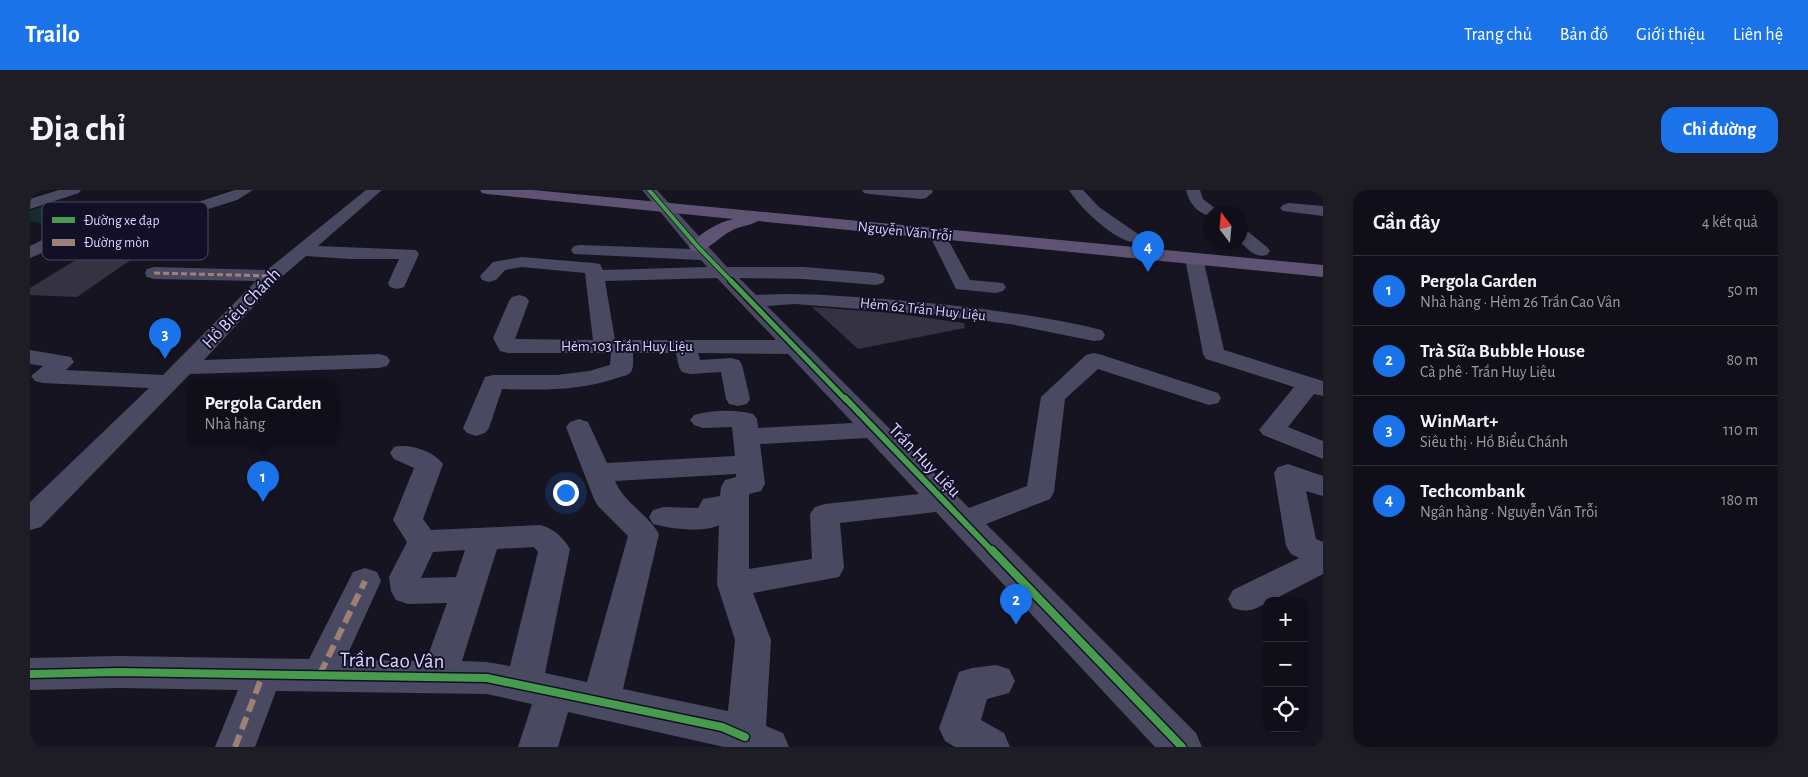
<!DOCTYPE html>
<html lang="vi">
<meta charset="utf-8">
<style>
body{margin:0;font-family:"Alegreya Sans",sans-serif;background:#1e1d26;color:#f1f3f6}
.controls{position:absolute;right:15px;bottom:15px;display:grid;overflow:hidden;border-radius:10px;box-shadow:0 2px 8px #0003}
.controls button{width:45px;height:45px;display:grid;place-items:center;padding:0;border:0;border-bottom:1px solid #302f38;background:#100f19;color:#f1f3f6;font:25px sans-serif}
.compass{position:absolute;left:1173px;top:15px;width:45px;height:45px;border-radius:50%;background:#100f19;box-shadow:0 2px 8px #0003;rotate:344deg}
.you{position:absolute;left:535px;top:302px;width:18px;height:18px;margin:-12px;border:4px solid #fff;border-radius:50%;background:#1a73e8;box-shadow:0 0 0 8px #1a73e833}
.badge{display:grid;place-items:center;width:32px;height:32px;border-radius:50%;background:#1a73e8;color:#fff;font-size:16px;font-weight:700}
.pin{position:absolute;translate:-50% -41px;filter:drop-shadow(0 1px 2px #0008)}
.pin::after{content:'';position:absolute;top:26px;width:18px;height:15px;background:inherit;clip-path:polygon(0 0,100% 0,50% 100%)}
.popup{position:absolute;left:157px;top:190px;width:152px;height:65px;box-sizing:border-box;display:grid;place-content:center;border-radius:10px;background:#100f19;filter:drop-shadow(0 1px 4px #0005);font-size:16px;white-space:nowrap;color:#9c9ca2}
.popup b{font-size:19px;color:#f1f3f6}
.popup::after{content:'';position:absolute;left:50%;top:100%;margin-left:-10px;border:10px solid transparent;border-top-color:#100f19}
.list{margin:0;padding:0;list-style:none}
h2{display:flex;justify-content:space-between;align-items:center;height:65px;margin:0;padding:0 20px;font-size:21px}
h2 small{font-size:16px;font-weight:400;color:#9c9ca2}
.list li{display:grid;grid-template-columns:32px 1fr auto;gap:15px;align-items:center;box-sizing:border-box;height:70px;padding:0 20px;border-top:1px solid #302f38}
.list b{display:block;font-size:19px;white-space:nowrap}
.list p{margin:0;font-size:16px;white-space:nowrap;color:#9c9ca2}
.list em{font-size:16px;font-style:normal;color:#9c9ca2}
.icon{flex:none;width:28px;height:28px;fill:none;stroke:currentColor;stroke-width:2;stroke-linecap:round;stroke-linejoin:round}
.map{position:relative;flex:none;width:1293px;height:557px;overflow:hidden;border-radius:15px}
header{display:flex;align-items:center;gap:30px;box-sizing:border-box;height:70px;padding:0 25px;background:#1a73e8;color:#fff}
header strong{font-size:24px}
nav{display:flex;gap:28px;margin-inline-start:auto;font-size:18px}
.intro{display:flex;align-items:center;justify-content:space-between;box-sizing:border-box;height:120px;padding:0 30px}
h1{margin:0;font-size:35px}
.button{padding:12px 22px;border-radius:15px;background:#1a73e8;color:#fff;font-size:18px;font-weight:700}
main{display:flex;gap:30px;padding:0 30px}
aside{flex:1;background:#100f19;border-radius:15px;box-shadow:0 2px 8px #0003}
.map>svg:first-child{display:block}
</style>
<header>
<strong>Trailo</strong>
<nav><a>Trang chủ</a><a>Bản đồ</a><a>Giới thiệu</a><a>Liên hệ</a></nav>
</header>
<div class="intro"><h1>Địa chỉ</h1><a class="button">Chỉ đường</a></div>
<main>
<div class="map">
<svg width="1293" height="557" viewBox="0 0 1293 557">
<rect width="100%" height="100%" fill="#161421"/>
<path fill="#132c2d" d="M13,16L59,26L27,37L0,31V21Z"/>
<path fill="#343243" d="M120,37L147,38L47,107L0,105V98L85,46Z
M782,117L862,123L934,133L935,138L828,159Z"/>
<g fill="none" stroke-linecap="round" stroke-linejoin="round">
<path fill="#4a4962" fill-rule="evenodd" d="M29,0H51L49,3L0,19V9Z
M205,0H223L207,10L147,29L24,58L0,68V56L12,50L137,22Z
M336,0H352L288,56L386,60L389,64L374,97L367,99L360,97L358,93L369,69H321L276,66L248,90L174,170L349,164L357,166L360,171L357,176L349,178L160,184L11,337L0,340V312L119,198L13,193L5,191L1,186L13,176L0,174V160L41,167L44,172L36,180L133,185L226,91L124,89L117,87L115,83L117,79L124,77L237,80Z
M612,0H627L697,77H774L846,83L853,85L855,89L853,93L846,95L774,89L709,88L726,105C770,102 810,106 854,109C927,115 1000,123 1072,140L1075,145L1072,150L1064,151L980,134L906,125L765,114L737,116L939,318L997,296L1011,207L1056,165L1064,163L1072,165L1188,203L1191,208L1188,213L1179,215L1068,179L1035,209L1024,302L1020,309L956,334L1166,543L1172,557H1125L906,322L810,333L814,378L809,387L723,403L741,450L736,536L753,543L759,557H694L538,522L528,557H488L502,514L457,504L246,501L225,557H185L208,500L89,498L0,500V468L89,466L279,469L323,382L335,378L347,382L351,391L315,470L396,471L417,413L378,414L366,410L361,401L359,387L377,352L363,330L384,278L364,269L360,263L364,257C378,253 404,261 413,274L393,329L401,340L511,335C524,339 533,347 540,359L515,483L557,492L598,346L568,316L564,309L536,237L540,232L549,229L558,232L577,273L705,266L702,237L673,238L664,235L660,230L664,225C682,220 705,219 723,224L727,229L728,238L823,233L758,164L668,163L670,170L701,168L709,170L712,175L720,209L717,214L708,216L699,214L696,209L691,182L660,184L652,182L649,177L646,163H603C603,169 604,177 601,182C598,186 592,186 587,188C550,201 511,200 472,199L459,238L455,243L446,246L437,243L433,238L455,187L463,185H527L559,181L580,175L581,163H478L470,161L463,148L479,111L482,107L489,105L496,107L499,111L485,149L563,150L555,83L492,77L475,80L466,90L459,92L452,90L450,86L463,72L492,67L564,73L570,74L573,80L677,77L671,70L544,64L541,60L544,56L550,55L661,59ZM687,88L746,150H585L575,91ZM837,248L889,304L795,314L785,317L780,324L782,369L719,379V304L731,301L735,294L730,254ZM706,284V287L695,290L691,297L690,306L673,309L668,318L634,317L623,320L619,327L623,334C640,339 675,343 689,335L687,394L705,450L698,521L593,499L629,344C617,323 595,314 585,291ZM504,357L508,362L480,476L457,472L432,471L467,359ZM435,360L426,387L391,388L403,362Z
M832,0H902L903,2L896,8L891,9L839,4L834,3Z
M1039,0H1053L1069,17L1108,44L1110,48L1108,52C1089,56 1048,16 1039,0Z
M1156,0H1170L1173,9L1190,22H1180V26C1167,23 1159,13 1156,0Z
M1258,13L1293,16V26L1253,21L1250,18L1253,15Z
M907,39L913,40L915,44L940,90L973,93L976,97L973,101L966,103L926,99L899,44L901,40Z
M1210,39L1216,40L1237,57L1240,61L1237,65C1225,68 1219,60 1210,52Z
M1164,63L1170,64L1173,68L1194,160L1293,191V206L1284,204L1258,237L1293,251V269L1233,245L1229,240L1264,197L1176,169L1173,164L1155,68L1158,64Z
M1258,274L1293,286V306L1276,301L1286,349L1293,352V384L1241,411H1237V413C1223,420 1218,423 1203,418L1198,409L1203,400L1269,368L1261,364L1256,356L1244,283L1248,277Z
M966,475L979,479L985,491L979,503L957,509L951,530L974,543L980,557H925L915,551L909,538L929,482L942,478Z"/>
<path fill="#5e5373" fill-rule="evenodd" d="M450,0H503L1293,75V87L728,31C720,36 709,36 701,41C688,47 677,64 662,61L659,57C669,43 687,33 703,29L457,4L452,3Z"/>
<path stroke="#9e8076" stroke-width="3" stroke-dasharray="6 3" stroke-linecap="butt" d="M124,83L241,86"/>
<path stroke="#9e8076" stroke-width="6" stroke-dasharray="13 6" stroke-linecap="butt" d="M290,484L335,391
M205,557L233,484"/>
<defs>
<path id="cycleway-far3" d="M619,0L668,57L702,92"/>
<path id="cycleway-far2" d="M701,91L816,210"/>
<path id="cycleway-far1" d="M815,208L963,362"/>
<path id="cycleway" d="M962,360L1152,557
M0,484L89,482L457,488L692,537L715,547"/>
</defs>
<use href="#cycleway-far3" stroke="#130f26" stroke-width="5.5"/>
<use href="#cycleway-far2" stroke="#130f26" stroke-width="8"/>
<use href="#cycleway-far1" stroke="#130f26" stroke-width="9"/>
<use href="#cycleway" stroke="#130f26" stroke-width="11"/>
<use href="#cycleway-far3" stroke="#469c4c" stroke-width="4"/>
<use href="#cycleway-far2" stroke="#469c4c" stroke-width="5"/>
<use href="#cycleway-far1" stroke="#469c4c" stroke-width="6"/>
<use href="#cycleway" stroke="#469c4c" stroke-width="8"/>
</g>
<g text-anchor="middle" stroke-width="4" stroke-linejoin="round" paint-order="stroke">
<g font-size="15" fill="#d9d4ff" stroke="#130f26">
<text transform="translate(875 41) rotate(6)" y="5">Nguyễn Văn Trỗi</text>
<text transform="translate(893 119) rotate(6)" y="5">Hẻm 62 Trần Huy Liệu</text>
<text x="597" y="161">Hẻm 103 Trần Huy Liệu</text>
</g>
<g font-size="18" fill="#d9d4ff" stroke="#130f26">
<text transform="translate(211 118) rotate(-46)" y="6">Hồ Biểu Chánh</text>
<text transform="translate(895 270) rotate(46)" y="6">Trần Huy Liệu</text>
</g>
<g font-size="21" fill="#d9d4ff" stroke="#130f26">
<text transform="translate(362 470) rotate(1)" y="7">Trần Cao Vân</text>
</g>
</g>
<rect x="12" y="12" width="166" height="58" rx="8" fill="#130f26" stroke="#4e4a67" stroke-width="1"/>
<rect x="22" y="27" width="23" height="6" fill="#469c4c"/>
<rect x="22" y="49" width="23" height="7" fill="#9e8076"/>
<g font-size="14" fill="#d9d4ff">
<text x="54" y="35">Đường xe đạp</text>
<text x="54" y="57">Đường mòn</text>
</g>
</svg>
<div class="controls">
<button>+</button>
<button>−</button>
<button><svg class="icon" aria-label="locate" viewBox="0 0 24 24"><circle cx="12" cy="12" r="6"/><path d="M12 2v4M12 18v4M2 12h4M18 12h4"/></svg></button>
</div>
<svg class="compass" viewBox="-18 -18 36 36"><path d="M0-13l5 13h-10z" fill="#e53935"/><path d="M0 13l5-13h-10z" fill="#9c9ca2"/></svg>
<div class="you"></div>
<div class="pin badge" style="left:233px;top:312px">1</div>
<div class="popup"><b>Pergola Garden</b>Nhà hàng</div>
<div class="pin badge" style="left:986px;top:435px">2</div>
<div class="pin badge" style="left:135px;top:169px">3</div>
<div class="pin badge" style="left:1118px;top:82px">4</div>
</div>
<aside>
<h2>Gần đây<small>4 kết quả</small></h2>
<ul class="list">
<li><span class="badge">1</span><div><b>Pergola Garden</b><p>Nhà hàng · Hẻm 26 Trần Cao Vân</p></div><em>50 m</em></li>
<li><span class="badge">2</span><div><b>Trà Sữa Bubble House</b><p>Cà phê · Trần Huy Liệu</p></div><em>80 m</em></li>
<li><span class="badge">3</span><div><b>WinMart+</b><p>Siêu thị · Hồ Biểu Chánh</p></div><em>110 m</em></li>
<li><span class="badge">4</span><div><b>Techcombank</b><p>Ngân hàng · Nguyễn Văn Trỗi</p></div><em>180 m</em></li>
</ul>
</aside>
</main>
